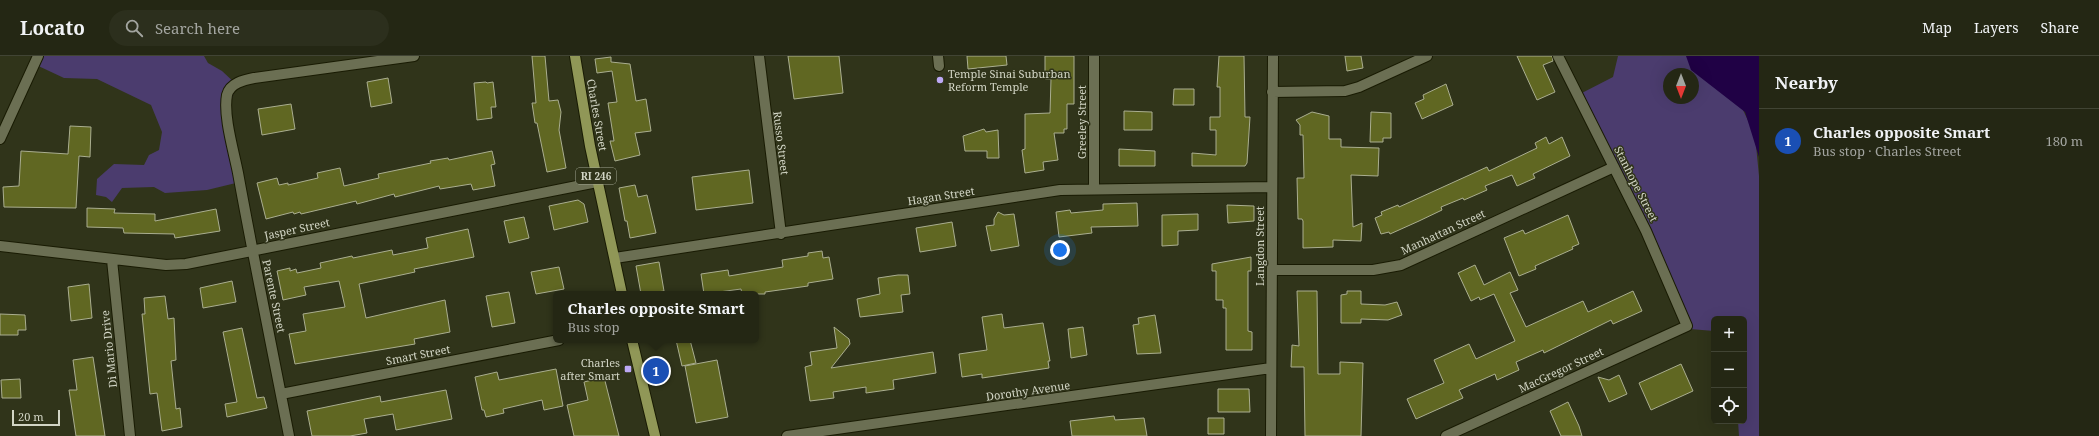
<!DOCTYPE html>
<meta charset="utf-8">
<style>
body{margin:0;font-family:"Noto Serif",serif;background:#2c2f1d;color:#f1f3f6}
.controls{position:absolute;right:12px;bottom:12px;display:grid;overflow:hidden;border-radius:6px;box-shadow:0 4px 16px #0002}
.controls button{width:36px;height:36px;display:grid;place-items:center;padding:0;border:0;border-bottom:1px solid #414434;background:#242714;color:#f1f3f6;font:20px sans-serif}
.compass{position:absolute;left:1663px;top:12px;width:36px;height:36px;border-radius:50%;background:#242714;box-shadow:0 4px 16px #0002;rotate:180deg}
.scale{position:absolute;left:12px;bottom:10px;width:48px;box-sizing:border-box;padding-left:4px;border:2px solid #d2d5c5;border-top:0;font-size:11px;line-height:14px;white-space:nowrap;color:#d2d5c5;-webkit-text-stroke:3px #30341a;paint-order:stroke}
.you{position:absolute;left:1060px;top:194px;width:14px;height:14px;margin:-10px;border:3px solid #fff;border-radius:50%;background:#1a73e8;box-shadow:0 0 0 6px #1a73e833}
.badge{display:grid;place-items:center;width:26px;height:26px;border-radius:50%;background:#bda9f5;color:#fff;font-size:13px;font-weight:700}
.pin{position:absolute;translate:-50% -50%;border:2px solid #fff;box-shadow:0 1px 4px #0006}
.popup{position:absolute;left:553px;top:235px;width:206px;height:52px;box-sizing:border-box;display:grid;place-content:center;border-radius:6px;background:#242714;filter:drop-shadow(0 1px 3px #0005);font-size:13px;white-space:nowrap;color:#a3a5a0}
.popup b{font-size:15px;color:#f1f3f6}
.popup::after{content:'';position:absolute;left:50%;top:100%;margin-left:-8px;border:8px solid transparent;border-top-color:#242714}
.list{margin:0;padding:0;list-style:none}
h2{display:flex;justify-content:space-between;align-items:center;height:52px;margin:0;padding:0 16px;font-size:17px}
h2 small{font-size:13px;font-weight:400;color:#a3a5a0}
.list li{display:grid;grid-template-columns:26px 1fr auto;gap:12px;align-items:center;box-sizing:border-box;height:64px;padding:0 16px;border-top:1px solid #414434}
.list b{display:block;font-size:15px;white-space:nowrap}
.list p{margin:0;font-size:13px;white-space:nowrap;color:#a3a5a0}
.list em{font-size:13px;font-style:normal;color:#a3a5a0}
.icon{flex:none;width:22px;height:22px;fill:none;stroke:currentColor;stroke-width:2;stroke-linecap:round;stroke-linejoin:round}
.map{position:relative;flex:none;width:1759px;height:380px;overflow:hidden}
header{display:flex;align-items:center;gap:24px;box-sizing:border-box;height:56px;padding:0 20px;background:#242714;border-bottom:1px solid #414434}
header strong{font-size:19px}
nav{display:flex;gap:22px;margin-inline-start:auto;font-size:14px}
.search{width:280px;height:36px;background:#2c2f1d;display:flex;align-items:center;gap:10px;box-sizing:border-box;padding:0 14px;border-radius:22px;color:#a3a5a0;font-size:15px}
main{display:flex}
aside{flex:1;background:#242714}
.map>svg:first-child{display:block}
</style>
<header>
<strong>Locato</strong>
<div class="search"><svg class="icon" aria-label="search" viewBox="0 0 24 24"><circle cx="10" cy="10" r="6"/><path d="M15 15l6 6"/></svg>Search here</div>
<nav><a>Map</a><a>Layers</a><a>Share</a></nav>
</header>
<main>
<div class="map">
<svg width="1759" height="380" viewBox="0 0 1759 380">
<rect width="100%" height="100%" fill="#30341a"/>
<path fill="#4b3c6e" fill-rule="evenodd" d="M33,0H204L208,7L222,15L237,29L231,45L229,62L240,126L207,134L165,137L154,131L122,132L112,146L106,141L96,139L97,123L114,108L144,109L149,99L159,94L162,76L151,49L97,23L64,22L32,7Z
M1618,0H1710L1742,52L1755,79L1759,120V380H1739L1738,365H1744V263H1714V275L1678,272L1682,269V260L1578,39L1613,21ZM1669,18H1693V42H1669Z"/>
<path fill="#200145" d="M1686,0H1759V101L1745,56L1691,14Z"/>
<path fill="#606722" stroke="#aaae90" d="M532,0H545L549,45L558,44L561,56L559,74L566,112L547,116L537,67H535L532,47H536Z
M788,0H839L843,37L794,43Z
M967,0H1006L1007,9L968,13Z
M1045,0H1074V48H1067V73H1064V77H1054L1058,104L1043,106L1044,114L1025,117L1022,94L1025,93V58L1050,57L1051,23H1045Z
M1219,0H1244L1245,61H1250L1247,107L1245,110H1192V97L1216,99V74H1210V61H1220V31H1217Z
M1345,0H1361L1363,12L1347,15Z
M1517,0H1552L1553,5L1543,9L1555,36L1537,44Z
M611,1V6L630,8L636,45L646,43L651,75L635,77L640,99L615,105L610,85H614L608,47L617,46L612,15L597,17L595,3Z
M388,22L392,47L371,51L367,26Z
M486,26L487,27L493,26L496,51H491L492,62L477,64L474,27Z
M1446,28L1453,49L1422,63L1415,47L1424,43L1423,39Z
M1174,33H1194V49H1173Z
M291,48L295,73L262,79L258,53Z
M1124,55L1152,56V74H1124Z
M1312,56L1329,60V83H1341V91L1379,92L1378,120L1351,119L1353,171L1362,167L1361,185L1333,184V191L1303,192V165L1302,163H1298L1297,122H1304L1303,79H1300V69L1296,64Z
M1371,56L1391,57V82H1383V86H1370Z
M70,70L91,71L90,101L79,100L76,152L4,151L3,131L19,130L21,95L68,98Z
M984,73L986,76L998,74L999,102H987V95H965L963,80Z
M1546,81L1549,88L1562,81L1570,100L1533,118L1535,122L1517,130L1512,119L1485,130L1487,134L1464,144L1463,142L1441,151L1442,154L1419,165L1390,178L1389,176L1381,178L1375,162L1382,159L1381,156L1398,149L1399,151L1487,111L1489,115L1537,92L1535,87Z
M1119,93L1155,95V110H1119Z
M492,95L495,108L491,109L495,130L473,134L471,128L440,133L439,130L395,141L394,138L357,148L356,145L301,158L300,156L294,158L293,156L266,163L257,127L277,122L279,129L288,127V129L318,122L317,117L340,112L344,130L379,122L378,118L431,107L430,105L448,102L449,104Z
M749,114L753,147L696,154L692,121Z
M635,129L638,141L647,139L656,177L630,182L627,165H625L619,132Z
M578,144L584,148L588,166L554,174L549,150Z
M1137,147L1138,170L1091,171L1092,177L1059,181L1056,156L1070,154L1071,157L1103,154V148Z
M1227,149L1254,150V165L1228,167Z
M87,152L115,153L114,157L155,158V165L216,153L220,175L175,182L174,178L124,177L123,172L87,171Z
M998,156L1004,159L1014,158L1019,190L991,195L986,170L994,169V163Z
M1198,158V174L1178,175V189L1162,190V159Z
M1568,159L1579,188L1572,191L1573,193L1535,210L1536,213L1519,220L1504,182L1523,174L1525,178Z
M524,161L529,182L509,187L504,165Z
M952,166L956,190L920,196L916,172Z
M468,173L474,201L414,213L415,216L359,228L366,262L445,244L450,276L414,283L415,288L295,308L289,278L306,275L303,258L345,251L339,225L304,231L306,239L283,244L277,215L290,212V215L296,213L297,217L321,212L320,207L352,200L353,202L392,194L393,199L428,192L426,182Z
M822,195L823,202L829,201L833,223L808,227V230L765,236V238H742L741,233L704,238L701,218L728,214L729,220L783,211L782,204L808,200V197Z
M1251,201V215H1248V275L1252,276V294H1226V252H1223V244H1216V215H1212V208Z
M659,206L664,235L641,238L636,210Z
M1475,209L1484,229L1510,216L1518,234L1510,237L1526,271L1583,245L1588,256L1633,235L1642,255L1613,268L1611,264L1544,297L1543,294L1516,306L1519,314L1497,324L1495,318L1459,334L1463,342L1416,363L1407,343L1444,327L1434,304L1469,288L1476,303L1515,285L1494,238L1480,244L1479,241L1471,245L1458,217Z
M559,211L564,233L536,238L531,216Z
M898,219H908L910,238L901,239L903,256L860,261L857,243L880,238L878,222Z
M232,225L236,246L203,252L200,232Z
M89,228L92,262L71,265L68,231Z
M1297,235H1317L1318,318H1340V306L1363,307L1361,380H1305L1304,311H1291L1292,289L1299,290Z
M1347,235H1361V248L1385,249L1397,246L1402,259L1388,264L1361,263V267H1341V239L1347,238Z
M509,236L515,267L492,271L486,240Z
M165,240L168,263L174,262L176,304L171,305L176,353L180,352L182,371L162,375L157,337L150,338L142,258H145L144,242Z
M0,258L25,259L26,274H18V279H0Z
M1002,258L1004,272L1043,267L1050,305H1048L1049,312L982,322V318L962,321L959,298L987,294L982,261Z
M1155,259L1161,297L1137,298L1133,269L1139,268L1138,262Z
M834,271L849,283L850,288L831,312L933,296L936,317L893,324L894,333L866,337V331L833,336L834,342L810,345L805,311L812,309L810,296L837,292Z
M1083,271L1087,299L1071,302L1068,273Z
M242,272L257,342L264,341L267,352L227,361L225,348L237,346L223,276Z
M676,284H690L696,307L682,310Z
M93,301L105,380H76L69,334H77L73,304Z
M717,304L728,361L696,367L685,310Z
M1681,308L1693,335L1651,354L1639,327Z
M556,313L563,350L544,354L542,344L503,353L504,357L486,361L484,354H482L475,321L497,316L499,324Z
M1619,319L1627,338L1609,346L1598,321L1609,324Z
M604,321L619,380H574L567,349L588,344L584,326Z
M20,323L21,342H2L1,324Z
M1218,333H1249L1250,356H1218Z
M446,334L452,363L396,374L393,358L364,363L367,377L350,380H312L307,355L380,340L381,346Z
M1568,346L1579,370L1582,380H1561L1550,355Z
M1114,360L1115,364L1144,362L1147,380H1072L1070,365Z
M1208,362H1224V378H1208Z"/>
<g fill="none" stroke-linecap="round" stroke-linejoin="round">
<defs>
<path id="minor" d="M759,0L781,178
M938,0L939,10
M1272,36L1345,35L1359,31L1427,0
M0,83L38,0
M1094,132V0
M0,190L166,209L186,208L597,126
M615,202L1060,134L1272,131
M112,204L130,380
M1272,214H1373L1401,209L1614,111
M281,338L559,284
M289,380C272,292 254,205 238,117C234,96 223,60 227,39C230,27 244,24 254,22L414,0
M787,380L1271,312
M1271,380L1273,0
M1446,380L1687,270L1646,175L1558,0"/>
<path id="primary" d="M575,0L590,90L622,238
M632,284L655,380"/>
</defs>
<use href="#minor" stroke="#191b03" stroke-width="12"/>
<use href="#primary" stroke="#191b03" stroke-width="12"/>
<use href="#minor" stroke="#6b6f53" stroke-width="10"/>
<use href="#primary" stroke="#909757" stroke-width="10"/>
</g>
<g fill="#bda9f5" stroke="#30341a" stroke-width="1.5">
<circle cx="940" cy="24" r="4"/>
<rect x="624" y="309" width="8" height="8" rx="2"/>
</g>
<g text-anchor="middle" stroke-width="3" stroke-linejoin="round" paint-order="stroke">
<rect fill="#30341a" stroke="#a1a592" stroke-width="1" x="576" y="112" width="40" height="16" rx="3"/>
<g font-size="10" font-weight="bold" fill="#d2d5c5">
<text x="596" y="124">RI 246</text>
</g>
<g font-size="11" fill="#d2d5c5" stroke="#30341a" text-anchor="start">
<text x="948" y="22">Temple Sinai Suburban<tspan x="948" dy="13">Reform Temple</tspan></text>
<text x="620" y="311" text-anchor="end">Charles<tspan x="620" dy="13">after Smart</tspan></text>
</g>
<g font-size="11" fill="#d2d5c5" stroke="#30341a">
<text transform="translate(597 59) rotate(80)" y="4">Charles Street</text>
<text transform="translate(1082 66) rotate(-90)" y="4">Greeley Street</text>
<text transform="translate(781 87) rotate(83)" y="4">Russo Street</text>
<text transform="translate(1636 128) rotate(63)" y="4">Stanhope Street</text>
<text transform="translate(941 140) rotate(-9)" y="4">Hagan Street</text>
<text transform="translate(297 173) rotate(-12)" y="4">Jasper Street</text>
<text transform="translate(1443 176) rotate(-25)" y="4">Manhattan Street</text>
<text transform="translate(1260 190) rotate(-90)" y="4">Langdon Street</text>
<text transform="translate(274 240) rotate(78)" y="4">Parente Street</text>
<text transform="translate(109 293) rotate(-96)" y="4">Di Mario Drive</text>
<text transform="translate(418 299) rotate(-11)" y="4">Smart Street</text>
<text transform="translate(1561 314) rotate(-25)" y="4">MacGregor Street</text>
<text transform="translate(1028 335) rotate(-8)" y="4">Dorothy Avenue</text>
</g>
</g>
</svg>
<div class="controls">
<button>+</button>
<button>−</button>
<button><svg class="icon" aria-label="locate" viewBox="0 0 24 24"><circle cx="12" cy="12" r="6"/><path d="M12 2v4M12 18v4M2 12h4M18 12h4"/></svg></button>
</div>
<svg class="compass" viewBox="-18 -18 36 36"><path d="M0-13l5 13h-10z" fill="#e53935"/><path d="M0 13l5-13h-10z" fill="#a3a5a0"/></svg>
<div class="scale">20 m</div>
<div class="you"></div>
<div class="pin badge" style="left:656px;top:315px;background:#1a4fb4">1</div>
<div class="popup"><b>Charles opposite Smart</b>Bus stop</div>
</div>
<aside>
<h2>Nearby<small></small></h2>
<ul class="list">
<li><span class="badge" style="background:#1a4fb4">1</span><div><b>Charles opposite Smart</b><p>Bus stop · Charles Street</p></div><em>180 m</em></li>
</ul>
</aside>
</main>
